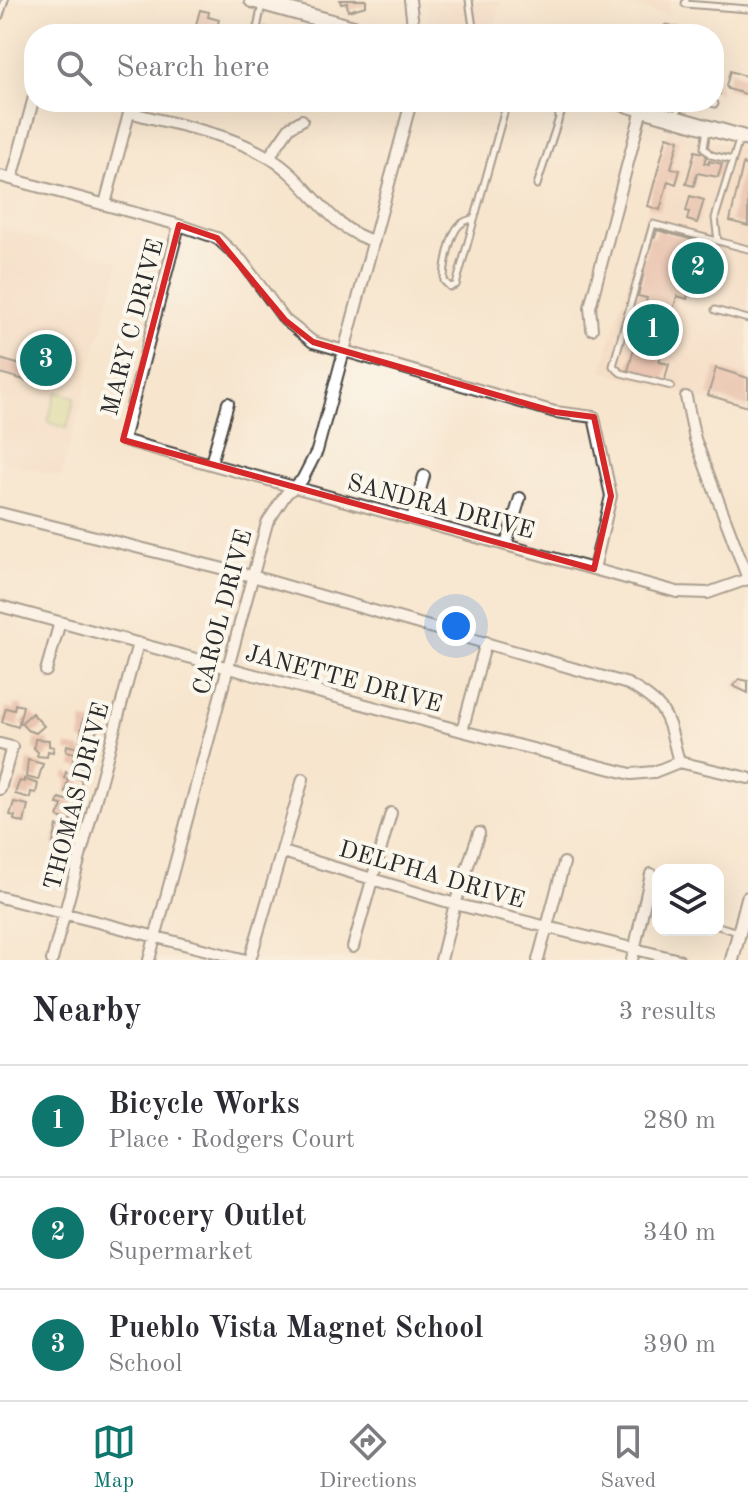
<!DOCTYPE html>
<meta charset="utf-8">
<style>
body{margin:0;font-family:"Old Standard TT",serif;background:#f7f7f7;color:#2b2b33}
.controls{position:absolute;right:24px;bottom:24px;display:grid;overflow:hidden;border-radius:16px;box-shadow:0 8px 32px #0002}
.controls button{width:72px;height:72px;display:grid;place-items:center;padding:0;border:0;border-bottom:2px solid #e1e1e2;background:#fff;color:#2b2b33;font:40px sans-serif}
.you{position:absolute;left:456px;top:626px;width:28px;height:28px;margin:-20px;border:6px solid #fff;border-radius:50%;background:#1a73e8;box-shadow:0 0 0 12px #1a73e833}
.badge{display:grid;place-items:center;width:52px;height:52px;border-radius:50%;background:#0f766e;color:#fff;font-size:26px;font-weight:700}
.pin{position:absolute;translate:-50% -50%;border:4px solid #fff;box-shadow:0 2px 8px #0006}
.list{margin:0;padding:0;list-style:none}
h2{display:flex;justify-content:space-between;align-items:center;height:104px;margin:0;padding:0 32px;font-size:34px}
h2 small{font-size:26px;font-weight:400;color:#7c7c81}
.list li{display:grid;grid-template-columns:52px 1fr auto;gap:24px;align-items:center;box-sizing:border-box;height:112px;padding:0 32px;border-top:2px solid #e1e1e2}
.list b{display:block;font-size:30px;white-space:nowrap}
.list p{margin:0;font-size:26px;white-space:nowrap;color:#7c7c81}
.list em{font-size:26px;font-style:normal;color:#7c7c81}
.icon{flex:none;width:44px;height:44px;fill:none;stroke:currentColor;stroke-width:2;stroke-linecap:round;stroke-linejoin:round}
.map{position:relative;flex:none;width:748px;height:960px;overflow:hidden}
.search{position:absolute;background:#fff;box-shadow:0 8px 32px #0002;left:24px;right:24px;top:24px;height:88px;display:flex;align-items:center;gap:20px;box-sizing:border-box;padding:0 28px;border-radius:32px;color:#7c7c81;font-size:30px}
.sheet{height:440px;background:#fff}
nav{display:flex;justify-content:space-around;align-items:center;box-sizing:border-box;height:112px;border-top:2px solid #e1e1e2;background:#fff;font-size:22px;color:#7c7c81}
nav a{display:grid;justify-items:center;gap:4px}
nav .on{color:#0f766e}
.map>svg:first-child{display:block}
</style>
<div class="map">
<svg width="748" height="960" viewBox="0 0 748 960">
<rect width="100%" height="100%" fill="#fbf7ec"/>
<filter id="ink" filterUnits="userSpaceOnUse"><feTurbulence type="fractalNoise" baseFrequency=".0125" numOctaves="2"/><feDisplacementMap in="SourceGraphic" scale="16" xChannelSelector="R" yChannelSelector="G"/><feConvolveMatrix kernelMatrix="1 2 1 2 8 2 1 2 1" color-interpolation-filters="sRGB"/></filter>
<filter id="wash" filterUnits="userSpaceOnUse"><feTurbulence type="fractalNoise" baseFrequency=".006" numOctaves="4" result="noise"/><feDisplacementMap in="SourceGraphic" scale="32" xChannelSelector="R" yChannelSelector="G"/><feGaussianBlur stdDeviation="1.8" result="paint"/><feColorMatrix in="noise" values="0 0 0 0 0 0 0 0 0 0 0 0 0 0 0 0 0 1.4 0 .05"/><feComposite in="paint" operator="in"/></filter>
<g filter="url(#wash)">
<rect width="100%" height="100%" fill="#f7e5ce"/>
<path fill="#f2d5be" d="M426,0H501L494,34H440L428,30Z
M614,0H670L669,16Z
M669,129L748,151V412L602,371Z
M0,227L120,261L61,477L0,460Z"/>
<path fill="#bfd67a" stroke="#758052" stroke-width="2" d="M56,392L75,397L67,428L48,422Z"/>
<g id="blocks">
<path fill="#d99e8e" d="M340,0H366V6L348,11L347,3L341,4Z
M200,10L209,12L208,17L219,20L215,34L194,32Z
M265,27L279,31L286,34H263Z
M714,50H716L720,94L714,92Z
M730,71L748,77V92L745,94L728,89L726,86Z
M667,136L679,140L671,168L680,170L676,184L668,181L660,210L648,206Z
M695,151L707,154L704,163L709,164V161L722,164L718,177L697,173L694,186L686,184Z
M743,164L748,166V226L730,221Z
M690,196L704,200L697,223L687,220L689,212L686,211Z
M657,230L701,242L699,253L711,256L702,290L690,286L687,299L677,296L659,362L669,364L664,383L628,371L647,298L638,296L644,272L640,271L650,236L655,237Z
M0,359L35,369L31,382L0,373Z
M716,368L748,378V407L708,395Z
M739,679L748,681V693L733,686Z
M15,704L23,706L18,727L2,722L6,708L14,710Z
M32,713L44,726L36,733L27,730L21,723Z
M83,719L99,726L91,743L80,740Z
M35,739L49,740V746L54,747L53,752L48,751L47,757L37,756L38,752L34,748Z
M67,745L82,749V752L89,754L85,769L72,766L75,753L66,751Z
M28,760L43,764L38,780L26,777Z
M66,772L82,780L78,795L65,792L68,779L64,778Z
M24,779L38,784L36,793L31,792L30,798L15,794L18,785L20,781L24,782Z
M59,798L76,803L71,821L58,817L62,805L57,804Z
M14,802L28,805L24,823L14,820L15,816L10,815Z
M57,826L69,829L63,846L53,844Z"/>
</g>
</g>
<g filter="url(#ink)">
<use href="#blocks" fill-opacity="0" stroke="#4a4743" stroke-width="2"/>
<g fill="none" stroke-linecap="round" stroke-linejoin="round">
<defs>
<path id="service" d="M469,0L474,34
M686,0L685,4L748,9
M0,16L5,0
M667,28L688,34
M256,34L262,4
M558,102L559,118L567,102
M707,102L715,104
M676,117L680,102
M707,129L704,148L711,155L732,160
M537,185L559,118
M475,218C468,220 461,222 457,228C449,240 444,267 444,281L450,287L456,285L507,102
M718,241L715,218L740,137
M715,310L748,319
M671,386L621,373L613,366L653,224L748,249
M718,926L738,932"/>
<path id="minor" d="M410,0L414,34
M129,112C175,125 229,133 270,158C310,182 328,229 374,241
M269,157L290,127L302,120
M0,176L179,225L217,238L242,261L285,320L313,342L555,412L594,417L611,496L594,569
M12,179L34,97
M105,204L132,102
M179,225L123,440L677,592L708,593L748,579
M592,329L590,307L642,109
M686,397L695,439L748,579
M211,463L228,403
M0,513L252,576L628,684C671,708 667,718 679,762L748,778
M412,519L424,476
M506,545L520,498
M0,606L462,731L631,774L654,772L679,762
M46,671L60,622
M462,731L486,642
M0,744L12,747L0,789
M283,852L455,904L679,960
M0,897L246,960
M353,947L391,813
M52,960L138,643
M149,960L267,523L286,494L302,480L317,451L411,102
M250,960L303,779
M441,960L455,904L479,833
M538,960L564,863
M632,960L651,874"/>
<path id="tertiary" d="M732,960L748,898"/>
<path id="secondary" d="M252,0L375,34
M618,102L748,139"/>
</defs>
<use href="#service" stroke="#4a4743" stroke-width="9"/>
<use href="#minor" stroke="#4a4743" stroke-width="14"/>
<use href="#tertiary" stroke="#4a4743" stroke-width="16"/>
<use href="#secondary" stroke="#4a4743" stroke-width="18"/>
<use href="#service" stroke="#fff" stroke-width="5"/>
<use href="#minor" stroke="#fff" stroke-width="10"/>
<use href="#tertiary" stroke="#fff" stroke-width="12"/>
<use href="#secondary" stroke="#fff" stroke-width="14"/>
</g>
</g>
<path d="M0 0H748V960H0ZM179,225L217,238L285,320L313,342L555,412L594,417L611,496L594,569L123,440Z" fill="#f7e5ce" fill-opacity=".55" fill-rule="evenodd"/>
<path fill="none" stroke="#d62828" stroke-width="6" stroke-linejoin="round" d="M179,225L217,238L285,320L313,342L555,412L594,417L611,496L594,569L123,440Z"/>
<g text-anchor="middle" stroke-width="8" stroke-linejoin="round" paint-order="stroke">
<g font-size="24" fill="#2b2b2b" stroke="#fbf7ec">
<text transform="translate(132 327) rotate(-75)" y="8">MARY C DRIVE</text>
<text transform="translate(441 506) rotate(15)" y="8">SANDRA DRIVE</text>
<text transform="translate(222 612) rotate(-75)" y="8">CAROL DRIVE</text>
<text transform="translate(344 678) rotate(15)" y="8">JANETTE DRIVE</text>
<text transform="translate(76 796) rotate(-75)" y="8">THOMAS DRIVE</text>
<text transform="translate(432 874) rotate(16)" y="8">DELPHA DRIVE</text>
</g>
</g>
</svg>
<div class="controls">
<button><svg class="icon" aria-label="layers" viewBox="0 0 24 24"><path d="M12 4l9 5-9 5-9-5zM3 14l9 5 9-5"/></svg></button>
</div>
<div class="you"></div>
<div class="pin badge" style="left:653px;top:330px">1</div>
<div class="pin badge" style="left:698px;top:268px">2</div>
<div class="pin badge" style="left:46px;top:360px">3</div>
<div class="search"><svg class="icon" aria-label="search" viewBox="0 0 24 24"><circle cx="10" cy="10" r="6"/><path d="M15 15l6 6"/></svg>Search here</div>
</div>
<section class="sheet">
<h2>Nearby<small>3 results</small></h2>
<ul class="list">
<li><span class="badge">1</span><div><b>Bicycle Works</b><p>Place · Rodgers Court</p></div><em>280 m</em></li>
<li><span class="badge">2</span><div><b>Grocery Outlet</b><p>Supermarket</p></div><em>340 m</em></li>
<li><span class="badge">3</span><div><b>Pueblo Vista Magnet School</b><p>School</p></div><em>390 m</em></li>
</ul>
</section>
<nav>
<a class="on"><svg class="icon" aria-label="map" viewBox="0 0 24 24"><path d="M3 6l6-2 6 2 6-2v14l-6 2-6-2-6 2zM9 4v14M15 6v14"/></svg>Map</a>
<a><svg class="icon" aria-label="directions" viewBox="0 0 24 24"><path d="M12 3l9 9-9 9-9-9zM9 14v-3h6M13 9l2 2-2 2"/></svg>Directions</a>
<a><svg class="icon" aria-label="saved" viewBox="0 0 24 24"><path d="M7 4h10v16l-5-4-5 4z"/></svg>Saved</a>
</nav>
